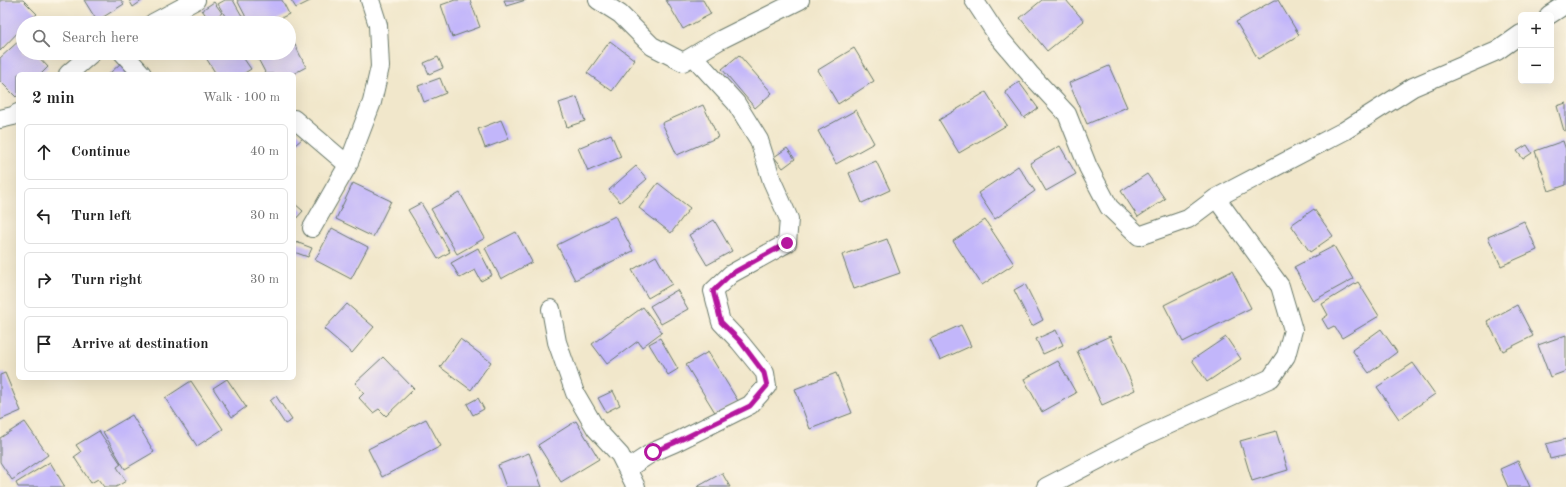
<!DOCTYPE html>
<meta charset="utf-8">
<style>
body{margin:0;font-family:"Old Standard TT",serif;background:#f6f6f6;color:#222}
.controls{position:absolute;right:12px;top:12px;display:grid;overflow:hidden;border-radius:6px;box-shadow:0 4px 16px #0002}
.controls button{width:36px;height:36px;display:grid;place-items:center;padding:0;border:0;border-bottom:1px solid #e0e0e0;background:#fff;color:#222;font:20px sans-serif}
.stop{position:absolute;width:12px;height:12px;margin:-9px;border:3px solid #b5179e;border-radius:50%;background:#fff}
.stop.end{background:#b5179e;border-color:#fff;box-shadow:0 1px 4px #0008}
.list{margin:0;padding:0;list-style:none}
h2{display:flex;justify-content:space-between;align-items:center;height:52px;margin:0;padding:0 16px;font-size:17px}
h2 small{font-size:13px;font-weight:400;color:#767676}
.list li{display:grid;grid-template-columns:26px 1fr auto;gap:12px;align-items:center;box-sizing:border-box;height:56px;margin:0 8px 8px;padding:0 8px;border:1px solid #e0e0e0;border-radius:6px}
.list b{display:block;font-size:15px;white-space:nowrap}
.list em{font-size:13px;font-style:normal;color:#767676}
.icon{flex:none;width:22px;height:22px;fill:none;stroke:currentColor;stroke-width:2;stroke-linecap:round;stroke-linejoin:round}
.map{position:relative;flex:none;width:1566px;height:487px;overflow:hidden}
.search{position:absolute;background:#fff;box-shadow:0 4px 16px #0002;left:16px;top:16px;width:280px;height:44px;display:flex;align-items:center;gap:10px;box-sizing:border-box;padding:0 14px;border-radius:22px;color:#767676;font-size:15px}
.panel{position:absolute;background:#fff;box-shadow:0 4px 16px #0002;left:16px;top:72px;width:280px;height:308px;border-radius:6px}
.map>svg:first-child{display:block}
</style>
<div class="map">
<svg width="1566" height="487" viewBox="0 0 1566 487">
<rect width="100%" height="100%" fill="#fcf5e5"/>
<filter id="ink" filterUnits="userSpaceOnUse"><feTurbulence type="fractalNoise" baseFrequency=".025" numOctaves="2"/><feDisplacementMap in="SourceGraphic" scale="8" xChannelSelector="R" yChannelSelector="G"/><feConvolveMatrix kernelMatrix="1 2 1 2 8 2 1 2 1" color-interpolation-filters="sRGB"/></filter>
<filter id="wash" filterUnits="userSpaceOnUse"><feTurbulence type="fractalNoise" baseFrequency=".012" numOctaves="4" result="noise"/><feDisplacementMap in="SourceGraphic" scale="16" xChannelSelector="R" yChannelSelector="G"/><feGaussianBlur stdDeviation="0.9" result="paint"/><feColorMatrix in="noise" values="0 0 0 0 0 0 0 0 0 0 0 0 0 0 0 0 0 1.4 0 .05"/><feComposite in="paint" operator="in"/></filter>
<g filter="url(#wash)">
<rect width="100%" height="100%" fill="#f1e7cb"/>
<g id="blocks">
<path fill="#c2b6fa" d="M1,0H23L37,14L27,23H23V27L0,51V1Z
M84,0H121L124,4L97,21Z
M129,0H143L133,7Z
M225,0H233L246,23H229L218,4Z
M237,0H282L289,14L271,23H249Z
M291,0H312L296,8Z
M455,0H470L480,27L452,37L441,5Z
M504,0H526L506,6Z
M666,0H703L711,14L683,29Z
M1042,0H1066L1084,21L1047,51L1020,18Z
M1274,0H1278L1299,35L1258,59L1236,22Z
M214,2L222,13L210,21L202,10Z
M291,37L306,67L293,74H266L256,55L259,53H289V38Z
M21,39L23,41V53H35L48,67L41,74H18V95L16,97L0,81V58Z
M610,41L635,60L612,91L587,73Z
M854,48L874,81L838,104L818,70Z
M203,53H240L251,69L243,74H216Z
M739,55L772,93L755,108L722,69Z
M438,57L443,68L429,74L424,63Z
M122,62L132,74H109Z
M1109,66L1127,107L1087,124L1069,83Z
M440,78L446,93L424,102L418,86Z
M1019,82L1038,108L1024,118L1005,92Z
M986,92L1007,125L959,153L939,120Z
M577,97L585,121L567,127L559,103Z
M1566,103V130L1564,131L1557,106Z
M703,105L718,137L677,155L662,123Z
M856,110L874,143L836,164L818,131Z
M501,120L509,139L485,148L478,129Z
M294,129L303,138L294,146Z
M611,134L621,157L588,171L578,148Z
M1563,141L1566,150V185L1549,191L1535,151Z
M1527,145L1532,153L1523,159L1517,151Z
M1060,146L1076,174L1046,191L1030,163Z
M787,148L795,159L783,168L774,157Z
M876,161L890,190L862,203L849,173Z
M636,166L647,179L620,202L609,190Z
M1018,166L1035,191L995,219L978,193Z
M1147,174L1165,199L1138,217L1121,191Z
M353,183L391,201L373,237L336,219Z
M658,183L690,208L671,233L639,208Z
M460,193L485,238L457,254L431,209Z
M294,203L303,211L294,221Z
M421,203L450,252L438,259L408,210Z
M1314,209L1333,236L1310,252L1291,225Z
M615,216L633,251L575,280L557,245Z
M714,220L732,251L707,265L689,235Z
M985,220L1014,264L982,285L953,241Z
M1524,221L1537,250L1501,266L1488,237Z
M332,228L368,247L351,279L315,260Z
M516,232L532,262L501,279L485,248Z
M887,239L900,273L854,289L842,255Z
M296,242L312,248L308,257L294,252Z
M1334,246L1353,279L1313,301L1294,267Z
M478,248L492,275L481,281L475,270L460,278L451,263Z
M656,256L672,284L648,298L632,270Z
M1232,271L1251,308L1183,342L1164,305Z
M1358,282L1379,316L1342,338L1334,326L1328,329L1322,319L1328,315L1322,304Z
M1025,284L1043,320L1032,326L1014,290Z
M677,290L688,309L661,324L650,306Z
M347,304L374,327L352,353L324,329Z
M1517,305L1533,336L1503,351L1487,321Z
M643,307L662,332L642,347L638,341L607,364L592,344Z
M961,325L971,346L940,360L930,339Z
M1381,329L1397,352L1369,373L1352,350Z
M1056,330L1063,345L1043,354L1036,339Z
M1566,335V371L1550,377L1538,345Z
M1110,336L1135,390L1102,405L1077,351Z
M1226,337L1241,359L1207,382L1192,360Z
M660,338L678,369L668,375L649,344Z
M460,339L491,362L471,390L440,367Z
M708,352L738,401L716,414L686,365Z
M383,357L414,389L386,416L379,409L373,413L359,398L364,393L355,383Z
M1058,361L1076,393L1042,412L1024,379Z
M1413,363L1435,394L1399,419L1377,387Z
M5,373L21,411L0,420V375Z
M836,373L852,413L810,429L795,389Z
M227,379L246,407L232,417L213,388Z
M191,381L223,429L197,446L165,398Z
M613,391L620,405L606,412L598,398Z
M276,396L292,420L285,424L270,401Z
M478,398L484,409L473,415L467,404Z
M132,415L154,452L125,469L103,432Z
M426,419L441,446L382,477L368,449Z
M576,421L599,459L561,482L538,445Z
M25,422L48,455L12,480L0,462V438Z
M99,431L121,464L117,467L126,481L116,487H104L98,479L91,483L74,457L81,452L76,445Z
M1276,431L1288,470L1252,481L1240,441Z
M1566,439V455L1550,459L1546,444Z
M529,453L542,487H506L498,465Z
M1518,461L1530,487H1508L1500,469Z
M50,462L65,487H18L16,483Z
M722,473L730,487H697Z"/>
</g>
</g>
<g filter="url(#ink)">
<use href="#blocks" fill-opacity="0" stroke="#687869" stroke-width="1"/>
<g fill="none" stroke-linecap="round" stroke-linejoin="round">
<defs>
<path id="minor" d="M598,0L620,14L652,46L683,62L720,40L800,0
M974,0L997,35L1030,74L1067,114L1088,167L1109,207L1139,236L1188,219L1216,198L1344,131L1413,87L1497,51L1521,34
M1549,15L1566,4
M153,23L196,0
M123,53L142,74
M68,74L92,53
M0,119L13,116L18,113
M294,119L348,165
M312,228L348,165L372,102L380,67L378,25L370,0
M551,309L557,342L575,393L596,429L620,455L636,487
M627,469L653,452L674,443L750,405L767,386L765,373L739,341L721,322L713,291L731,274L787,243L789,219L772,181L759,140L736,103L693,56
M1046,487L1146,435L1271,378L1286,356L1293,330L1280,286L1216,198"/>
</defs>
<use href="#minor" stroke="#687869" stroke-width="20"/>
<use href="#minor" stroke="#fff" stroke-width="18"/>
</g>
</g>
<g fill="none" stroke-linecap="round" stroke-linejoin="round" filter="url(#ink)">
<path stroke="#b5179e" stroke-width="5" d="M653,452L674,443L750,406L767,386L764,373L740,341L721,322L713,291L731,274L787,243"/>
</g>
</svg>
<div class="controls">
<button>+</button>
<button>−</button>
</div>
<div class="stop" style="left:653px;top:452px"></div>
<div class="stop end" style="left:787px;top:243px"></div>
<div class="search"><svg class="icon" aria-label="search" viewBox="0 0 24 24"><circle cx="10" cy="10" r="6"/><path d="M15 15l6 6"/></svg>Search here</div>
<section class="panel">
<h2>2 min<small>Walk · 100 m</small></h2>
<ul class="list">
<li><svg class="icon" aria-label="ahead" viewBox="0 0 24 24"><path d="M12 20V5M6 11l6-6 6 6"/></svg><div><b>Continue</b></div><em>40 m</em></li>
<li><svg class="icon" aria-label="left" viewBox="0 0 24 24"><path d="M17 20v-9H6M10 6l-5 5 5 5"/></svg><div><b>Turn left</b></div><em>30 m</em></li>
<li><svg class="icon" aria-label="right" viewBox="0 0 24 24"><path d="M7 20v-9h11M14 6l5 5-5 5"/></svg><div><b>Turn right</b></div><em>30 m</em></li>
<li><svg class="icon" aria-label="arrive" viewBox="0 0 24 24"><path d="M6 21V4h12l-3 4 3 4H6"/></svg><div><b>Arrive at destination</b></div></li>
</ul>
</section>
</div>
